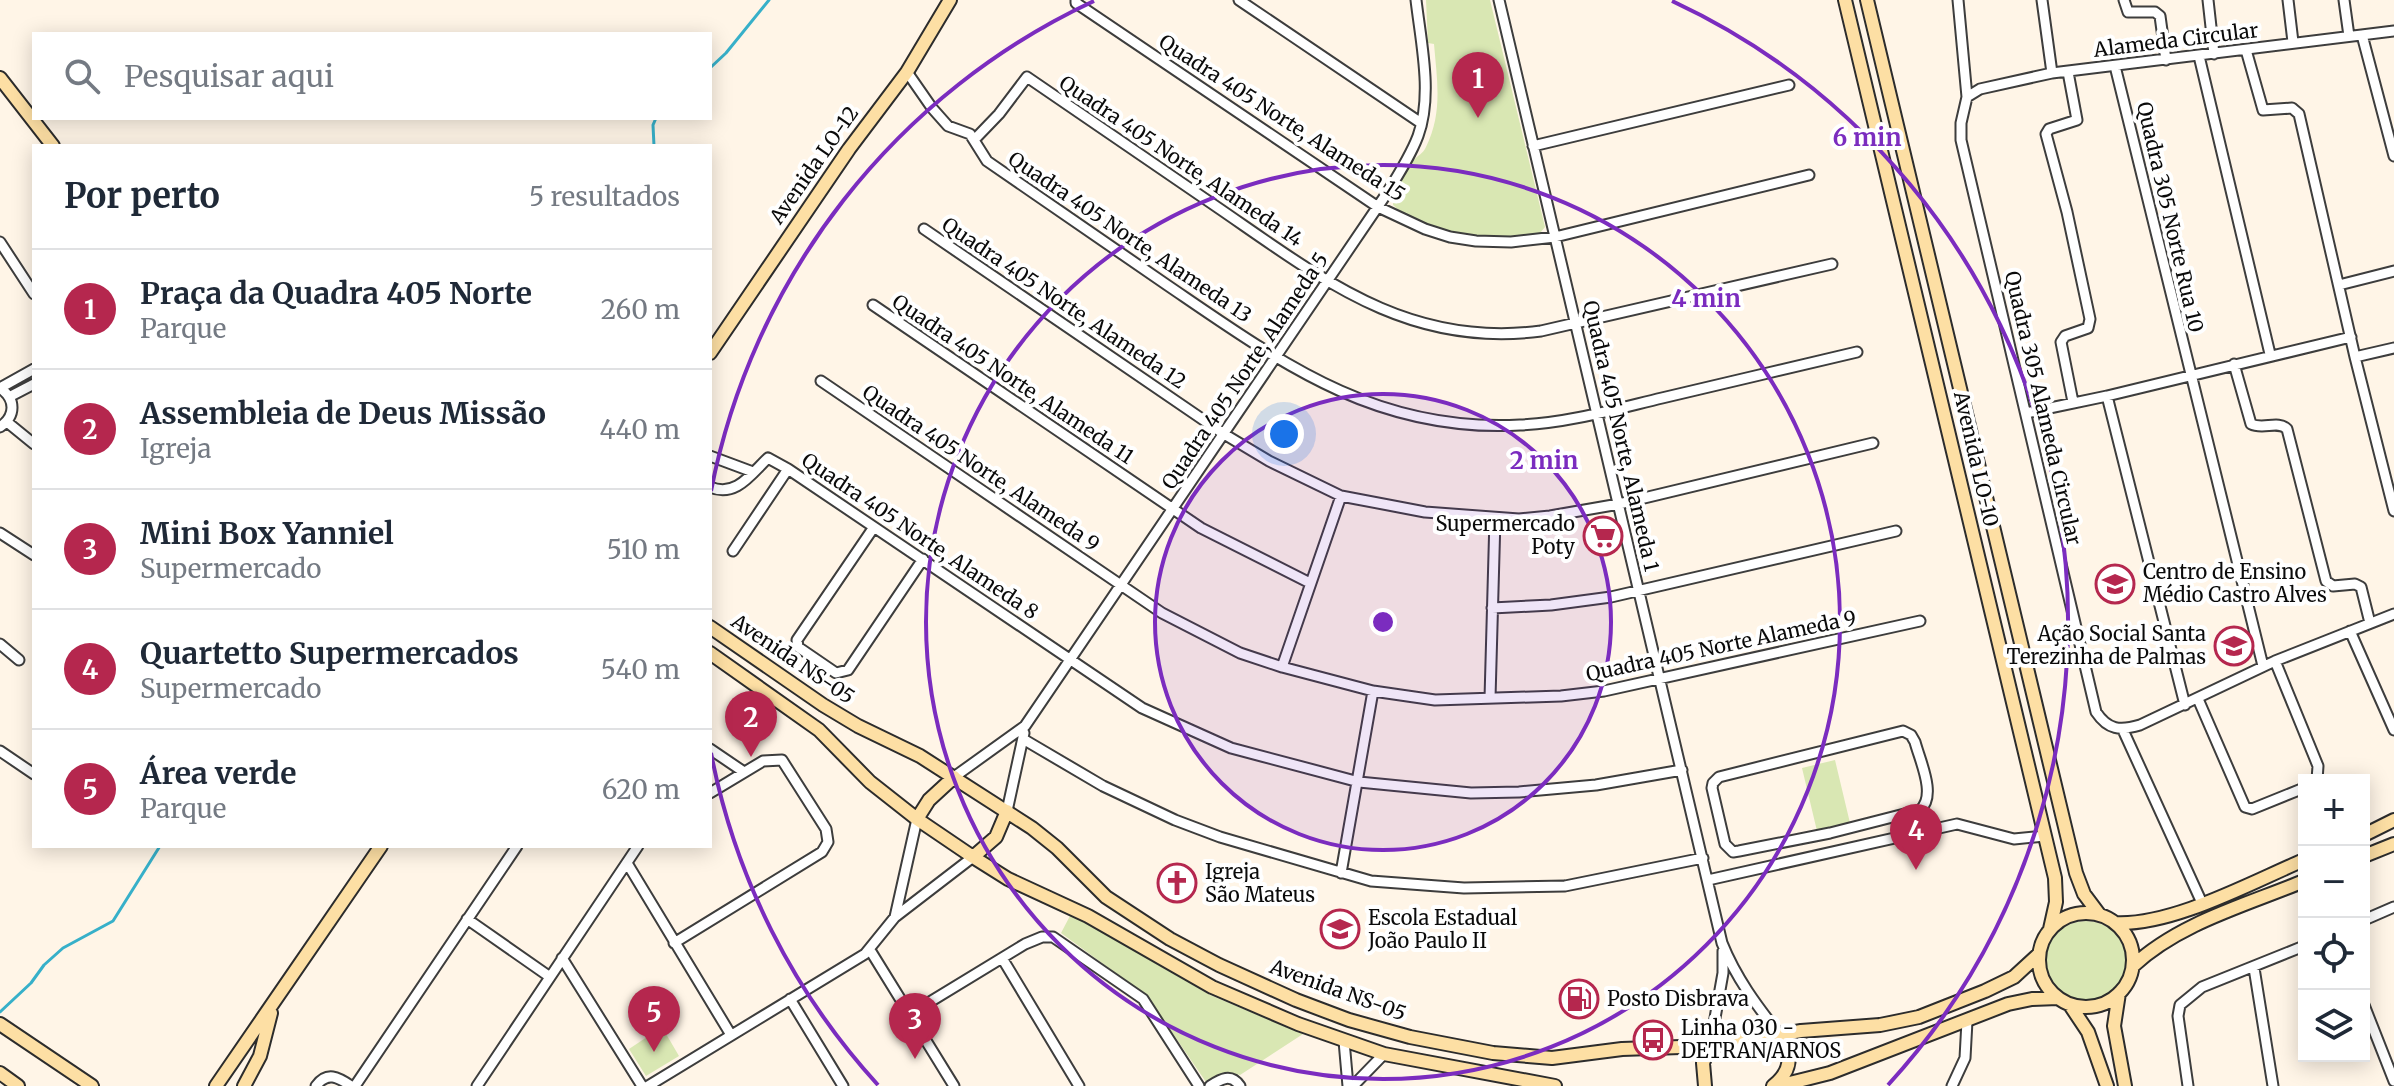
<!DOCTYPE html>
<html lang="pt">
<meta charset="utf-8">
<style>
body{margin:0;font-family:Merriweather,serif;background:#f2f2f3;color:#1f2937}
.controls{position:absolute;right:24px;bottom:24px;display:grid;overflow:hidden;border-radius:0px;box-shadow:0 4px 20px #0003}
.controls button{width:72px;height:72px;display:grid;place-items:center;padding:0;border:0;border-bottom:2px solid #e0e1e3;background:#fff;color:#1f2937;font:40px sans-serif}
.you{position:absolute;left:1284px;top:434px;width:28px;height:28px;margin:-20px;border:6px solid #fff;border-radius:50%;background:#1a73e8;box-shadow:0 0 0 12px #1a73e833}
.badge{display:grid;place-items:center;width:52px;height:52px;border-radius:50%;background:#b5274e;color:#fff;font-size:26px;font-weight:700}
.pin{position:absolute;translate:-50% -66px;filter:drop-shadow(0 2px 4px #0008)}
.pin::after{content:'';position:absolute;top:42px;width:28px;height:24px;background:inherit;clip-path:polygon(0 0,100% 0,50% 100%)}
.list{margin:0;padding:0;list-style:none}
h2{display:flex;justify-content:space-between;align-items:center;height:104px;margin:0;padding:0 32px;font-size:34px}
h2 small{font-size:26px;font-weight:400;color:#747a83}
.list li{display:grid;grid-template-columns:52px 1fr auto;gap:24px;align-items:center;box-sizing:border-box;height:120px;padding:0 32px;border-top:2px solid #e0e1e3}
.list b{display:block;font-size:30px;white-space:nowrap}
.list p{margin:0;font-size:26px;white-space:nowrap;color:#747a83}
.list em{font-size:26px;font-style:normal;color:#747a83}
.icon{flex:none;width:44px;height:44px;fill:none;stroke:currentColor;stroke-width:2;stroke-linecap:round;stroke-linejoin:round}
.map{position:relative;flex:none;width:2394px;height:1086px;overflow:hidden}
.search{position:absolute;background:#fff;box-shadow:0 4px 20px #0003;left:32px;top:32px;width:680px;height:88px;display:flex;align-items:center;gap:20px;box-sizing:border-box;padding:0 28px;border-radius:0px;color:#747a83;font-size:30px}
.panel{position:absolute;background:#fff;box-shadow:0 4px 20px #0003;left:32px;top:144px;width:680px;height:704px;border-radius:0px}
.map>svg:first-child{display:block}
</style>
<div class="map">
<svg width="2394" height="1086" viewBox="0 0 2394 1086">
<rect width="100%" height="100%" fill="#fff5e7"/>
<path fill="#d9e7b3" d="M1426,0H1490L1545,227L1540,233C1499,242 1424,235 1393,205C1394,192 1405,171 1414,160C1418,155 1423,154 1426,147C1443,113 1437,80 1434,44L1428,43Z
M1835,760L1850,823L1817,831L1802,768Z
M1071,914L1210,995L1303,1034L1240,1075L1228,1072L1206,1082L1147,996L1061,933Z
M2046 961a40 40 0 1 1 80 0a40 40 0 1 1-80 0Z
M662,1027L679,1056L646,1076L629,1049Z"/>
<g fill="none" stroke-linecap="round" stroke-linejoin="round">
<path stroke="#37b0c9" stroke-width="3" d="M710,68L726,53L769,0
M654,146L653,125L656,118
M0,1012L31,983L44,965L63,948L113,921L160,846"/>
<defs>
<path id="street" d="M1076,0V3L1378,207L1425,229L1450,237L1476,241L1511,242L1555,237L1809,175
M1239,0L1421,123
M1499,0L1722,943C1736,978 1757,1006 1780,1035
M1958,0L1967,97L1961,123V140L2096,712C2108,730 2120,731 2140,725L2275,661L2394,614
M2042,0L2052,73
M2124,0L2128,12H2155L2160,16L2166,60
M2208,0L2214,54
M2288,0L2293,42
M2344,0L2349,36
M2362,35L2394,156
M2246,50L2263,110L2292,108L2299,114L2355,357L2394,511
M2199,56L2270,354
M2115,66L2263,666
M907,72L932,108L948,126L970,134L987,161C1047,202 1107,243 1167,285C1280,362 1375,433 1520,425C1568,423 1616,409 1662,398C1727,383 1792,367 1857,352
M2068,72L2077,120L2049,129L2046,134L2067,212L2090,319L2088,328L2065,336L2061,342L2073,402
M1967,97L1980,89L2052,73L2394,31
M974,140L999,114L1027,77C1090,120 1152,163 1214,205C1318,276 1406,349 1541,331L1832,264
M1533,146L1789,85
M924,229L1224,434L1269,461L1341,496L1425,512L1519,519L1550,516L1619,504L1873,443
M0,242L34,294
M2339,285L2394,271
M873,305L1201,528L1310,583
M2355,357L2394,348
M2234,364L2251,424C2263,430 2278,420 2287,429L2326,581L2333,586L2355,584L2361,587L2370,623
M821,381L1162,613L1240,653L1282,667L1373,691L1435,700L1561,696L1604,691L1920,621
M0,388C16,399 16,416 0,427
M0,388L34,369
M2107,396L2185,705
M9,397L34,384
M2026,413L2107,396L2351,337
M7,422L34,444
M710,456L753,472
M710,487C736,498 751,474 768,458L788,469L1142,708L1231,748L1359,782L1471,793L1519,792L1596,785L1682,770
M874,527L797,640L798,647L836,673L848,670L923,559
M0,533L34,555
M733,551L788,469
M1492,608L1551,605L1611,597L1896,531
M2350,631L2394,730
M0,644L19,660
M2275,661L2318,766L2317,780
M1282,667L1341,496
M1490,698L1495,518
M2198,699L2245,807L2252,809L2304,788
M2123,730L2202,903
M1903,731L1911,735L1915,742C1920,761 1937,796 1920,810L1830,833L1739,851L1733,852L1725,844L1712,788L1713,783L1719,777Z
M1023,739L1103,786L1175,820L1220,837L1371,881L1464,888L1565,886L1703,858
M710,749L744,772
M0,751L34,774
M954,777L1025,726L1385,196C1397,177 1410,157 1418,136C1433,95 1421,43 1416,0
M1007,811L1024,733
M627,863L731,1035
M1341,873L1373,691
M1708,880L1957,824L2014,839L2045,836
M895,917L917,819
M467,919L550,977
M2364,920L2394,907
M674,943L822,852L828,842L826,829L782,760L763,761L710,793
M870,950L954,1086
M562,958L642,1086
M1002,958L1079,1086
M2254,968L2273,1086
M790,999L843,1086
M2364,1005L2394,1081
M910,1014L1025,944L1042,937H1053L1143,999L1199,1086
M1344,1041L1348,1086
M1710,1046L1723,973V951
M316,1086C327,1071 338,1077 351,1086
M355,1086L517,846
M477,1086L638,846
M648,1086L865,954L895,917L973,857
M1210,1086C1221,1079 1231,1073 1240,1086
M1353,1086L1384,1054
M1952,1086L1965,1058L1967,1021
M2188,1086L2178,1016L2180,1005L2202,987L2304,946"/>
<path id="secondary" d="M1845,0L2055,878L2056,902L2050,929
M1867,0L2076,873L2084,894L2099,914
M0,78L53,146
M710,353L849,149L907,72L950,0
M710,627L823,705L858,726L920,756L1032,828L1057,848L1106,897L1170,939L1219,965L1296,1000L1349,1020L1410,1037L1493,1053L1552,1058L1622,1049L1710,1046L1801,1031L1880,1025L1919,1017L1985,991L2014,977L2039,954
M710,653L819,730L870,782L917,819L973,857L1008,879L1088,916L1212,987L1298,1024L1384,1054L1555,1086
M917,819L929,800L954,777
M2364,835L2394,820
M2364,856L2394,844
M973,857L996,837L1007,811
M2039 960a47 47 0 1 1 94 0a47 47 0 1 1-94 0Z
M2115,923C2172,926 2250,883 2304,860
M2133,966C2179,923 2246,905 2304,881
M2119,993L2114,1026L2125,1086
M2070,1005L2088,1032L2107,1086
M0,1024L92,1086
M0,1073L18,1086
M216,1086L381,846
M244,1086L260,1056L271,1013
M1705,1086L1703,1063L1710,1046
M1773,1086C1792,1071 1793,1054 1780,1035
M1778,1086L1830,1073L2008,1004L2032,999L2058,998"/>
</defs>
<use href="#street" stroke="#3d3d3d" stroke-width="13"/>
<use href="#secondary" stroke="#2c2c2c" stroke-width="16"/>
<use href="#street" stroke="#fff" stroke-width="9"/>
<use href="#secondary" stroke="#fddfa4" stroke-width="12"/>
</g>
<circle cx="1383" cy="622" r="228" fill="#7b2cbf" fill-opacity=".12"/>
<g fill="none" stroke="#7b2cbf" stroke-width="4">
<circle cx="1383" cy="622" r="228"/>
<circle cx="1383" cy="622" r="457"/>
<path d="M878 1085A685 685 0 0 1 711 753M711 491A685 685 0 0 1 1094 1M1672 1A685 685 0 0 1 1888 1085"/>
</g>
<defs>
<symbol id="supermarket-ring" viewBox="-11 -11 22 22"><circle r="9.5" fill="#fff" stroke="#b5274e" stroke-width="1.5"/><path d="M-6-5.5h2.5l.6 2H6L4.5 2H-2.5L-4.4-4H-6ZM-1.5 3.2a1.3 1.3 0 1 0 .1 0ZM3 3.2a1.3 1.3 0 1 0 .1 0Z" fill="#b5274e"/></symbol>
<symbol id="school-ring" viewBox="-11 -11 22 22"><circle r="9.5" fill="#fff" stroke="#b5274e" stroke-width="1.5"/><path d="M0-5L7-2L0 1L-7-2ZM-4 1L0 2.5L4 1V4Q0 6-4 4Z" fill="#b5274e"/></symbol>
<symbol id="church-ring" viewBox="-11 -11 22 22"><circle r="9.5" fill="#fff" stroke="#b5274e" stroke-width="1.5"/><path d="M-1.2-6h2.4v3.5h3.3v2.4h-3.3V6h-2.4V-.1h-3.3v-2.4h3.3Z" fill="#b5274e"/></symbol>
<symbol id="fuel-ring" viewBox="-11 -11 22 22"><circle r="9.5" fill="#fff" stroke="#b5274e" stroke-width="1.5"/><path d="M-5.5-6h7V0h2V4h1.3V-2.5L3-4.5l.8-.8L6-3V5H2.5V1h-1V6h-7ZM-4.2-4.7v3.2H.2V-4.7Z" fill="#b5274e"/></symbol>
<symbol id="bus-ring" viewBox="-11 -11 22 22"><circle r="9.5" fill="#fff" stroke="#b5274e" stroke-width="1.5"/><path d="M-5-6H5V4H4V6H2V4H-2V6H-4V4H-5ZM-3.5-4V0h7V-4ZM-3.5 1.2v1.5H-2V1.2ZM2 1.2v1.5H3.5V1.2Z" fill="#b5274e"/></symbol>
</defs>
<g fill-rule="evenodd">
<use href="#supermarket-ring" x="1581" y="514" width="44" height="44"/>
<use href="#school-ring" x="2093" y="562" width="44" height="44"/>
<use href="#school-ring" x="2212" y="624" width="44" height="44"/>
<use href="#church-ring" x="1155" y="861" width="44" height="44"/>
<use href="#school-ring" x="1318" y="907" width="44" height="44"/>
<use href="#fuel-ring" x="1557" y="977" width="44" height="44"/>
<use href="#bus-ring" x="1631" y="1018" width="44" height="44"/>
</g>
<g text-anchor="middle" stroke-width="8" stroke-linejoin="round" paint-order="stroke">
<g font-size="20" fill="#0a0a0a" stroke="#fff">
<text transform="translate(2176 40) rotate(-7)" y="7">Alameda Circular</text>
<text transform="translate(1282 118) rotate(33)" y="7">Quadra 405 Norte, Alameda 15</text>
<text transform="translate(1181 161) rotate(34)" y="7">Quadra 405 Norte, Alameda 14</text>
<text transform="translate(814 165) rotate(-55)" y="7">Avenida LO-12</text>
<text transform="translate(2170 217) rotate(77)" y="7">Quadra 305 Norte Rua 10</text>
<text transform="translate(1130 237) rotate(34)" y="7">Quadra 405 Norte, Alameda 13</text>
<text transform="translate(1064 303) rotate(34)" y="7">Quadra 405 Norte, Alameda 12</text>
<text transform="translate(1245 371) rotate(-56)" y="7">Quadra 405 Norte, Alameda 5</text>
<text transform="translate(1013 379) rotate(34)" y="7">Quadra 405 Norte, Alameda 11</text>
<text transform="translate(2043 408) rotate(77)" y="7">Quadra 305 Alameda Circular</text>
<text transform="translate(1621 436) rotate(77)" y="7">Quadra 405 Norte, Alameda 1</text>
<text transform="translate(1976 459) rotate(77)" y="7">Avenida LO-10</text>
<text transform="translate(981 468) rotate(34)" y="7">Quadra 405 Norte, Alameda 9</text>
<text transform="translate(920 536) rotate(34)" y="7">Quadra 405 Norte, Alameda 8</text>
<text transform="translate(1721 646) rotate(-12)" y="7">Quadra 405 Norte Alameda 9</text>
<text transform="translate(793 659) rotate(34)" y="7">Avenida NS-05</text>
<text transform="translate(1338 990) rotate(20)" y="7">Avenida NS-05</text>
</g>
<g font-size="20" fill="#0a0a0a" stroke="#fff" text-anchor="start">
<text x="1575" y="531" text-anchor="end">Supermercado<tspan x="1575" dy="23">Poty</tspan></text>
<text x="2143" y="579">Centro de Ensino<tspan x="2143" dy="23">Médio Castro Alves</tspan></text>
<text x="2206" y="641" text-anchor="end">Ação Social Santa<tspan x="2206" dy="23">Terezinha de Palmas</tspan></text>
<text x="1205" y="879">Igreja<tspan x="1205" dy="23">São Mateus</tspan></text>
<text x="1368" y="925">Escola Estadual<tspan x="1368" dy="23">João Paulo II</tspan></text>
<text x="1607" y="1006">Posto Disbrava</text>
<text x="1681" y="1035">Linha 030 -<tspan x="1681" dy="23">DETRAN/ARNOS</tspan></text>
</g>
</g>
<circle cx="1383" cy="622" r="12" fill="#7b2cbf" stroke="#fff" stroke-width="4"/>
<g font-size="24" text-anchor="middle" font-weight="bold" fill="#7b2cbf" stroke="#fff" stroke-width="8" stroke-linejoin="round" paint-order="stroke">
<text x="1867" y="146">6 min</text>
<text x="1706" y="307">4 min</text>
<text x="1544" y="469">2 min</text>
</g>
</svg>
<div class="controls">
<button>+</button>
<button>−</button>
<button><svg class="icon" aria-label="locate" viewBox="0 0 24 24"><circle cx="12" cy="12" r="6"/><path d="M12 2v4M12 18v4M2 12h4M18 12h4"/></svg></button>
<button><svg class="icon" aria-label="layers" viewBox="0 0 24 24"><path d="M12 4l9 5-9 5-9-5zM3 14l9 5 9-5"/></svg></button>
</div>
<div class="you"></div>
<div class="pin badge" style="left:1478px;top:118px">1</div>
<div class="pin badge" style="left:751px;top:757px">2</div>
<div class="pin badge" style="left:915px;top:1059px">3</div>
<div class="pin badge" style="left:1916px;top:870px">4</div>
<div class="pin badge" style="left:654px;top:1052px">5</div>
<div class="search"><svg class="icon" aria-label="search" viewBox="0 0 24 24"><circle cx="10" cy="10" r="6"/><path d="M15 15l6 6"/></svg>Pesquisar aqui</div>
<section class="panel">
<h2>Por perto<small>5 resultados</small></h2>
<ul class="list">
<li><span class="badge">1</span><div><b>Praça da Quadra 405 Norte</b><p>Parque</p></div><em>260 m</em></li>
<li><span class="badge">2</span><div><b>Assembleia de Deus Missão</b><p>Igreja</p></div><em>440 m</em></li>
<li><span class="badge">3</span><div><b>Mini Box Yanniel</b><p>Supermercado</p></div><em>510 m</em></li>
<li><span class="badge">4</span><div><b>Quartetto Supermercados</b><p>Supermercado</p></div><em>540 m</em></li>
<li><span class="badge">5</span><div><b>Área verde</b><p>Parque</p></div><em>620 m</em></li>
</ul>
</section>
</div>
